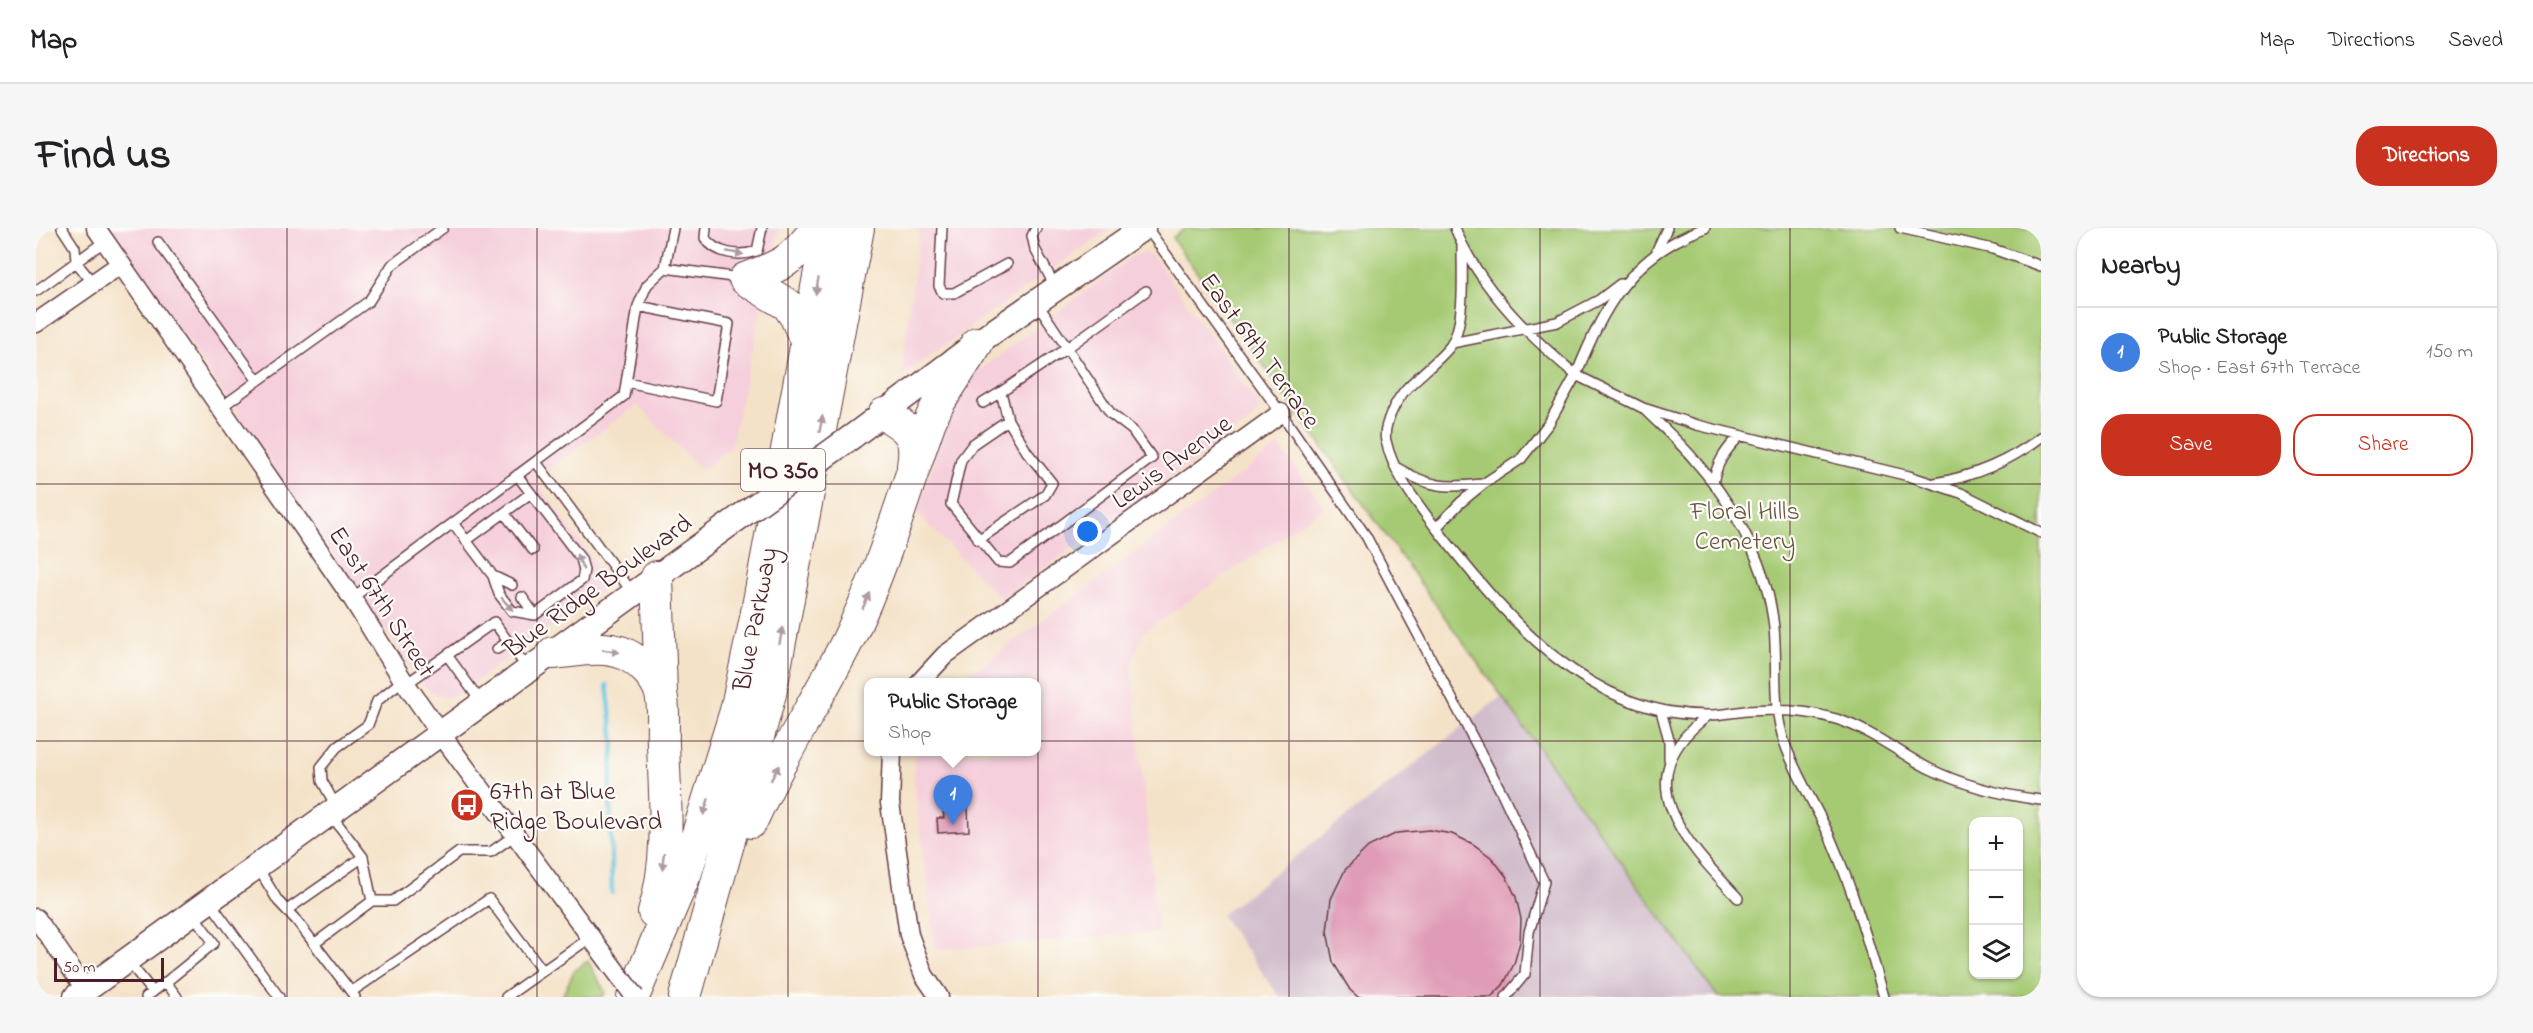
<!DOCTYPE html>
<meta charset="utf-8">
<style>
body{margin:0;font-family:"Indie Flower",sans-serif;background:#f6f6f6;color:#202124}
.controls{position:absolute;right:18px;bottom:18px;display:grid;overflow:hidden;border-radius:12px;box-shadow:0 2px 4px #0004}
.controls button{width:54px;height:54px;display:grid;place-items:center;padding:0;border:0;border-bottom:2px solid #e0e0e0;background:#fff;color:#202124;font:30px sans-serif}
.scale{position:absolute;left:18px;bottom:15px;width:110px;box-sizing:border-box;padding-left:6px;border:3px solid #4a1f2b;border-top:0;font-size:16px;line-height:21px;white-space:nowrap;color:#4a1f2b;-webkit-text-stroke:4px #fdfcf7;paint-order:stroke}
.you{position:absolute;left:1052px;top:304px;width:21px;height:21px;margin:-15px;border:4px solid #fff;border-radius:50%;background:#1a73e8;box-shadow:0 0 0 9px #1a73e833}
.badge{display:grid;place-items:center;width:39px;height:39px;border-radius:50%;background:#c8321e;color:#fff;font-size:20px;font-weight:700}
.pin{position:absolute;translate:-50% -50px;filter:drop-shadow(0 2px 3px #0008)}
.pin::after{content:'';position:absolute;top:32px;width:21px;height:18px;background:inherit;clip-path:polygon(0 0,100% 0,50% 100%)}
.popup{position:absolute;left:828px;top:450px;width:177px;height:78px;box-sizing:border-box;display:grid;place-content:center;border-radius:12px;background:#fff;filter:drop-shadow(0 2px 4px #0005);font-size:20px;white-space:nowrap;color:#757577}
.popup b{font-size:22px;color:#202124}
.popup::after{content:'';position:absolute;left:50%;top:100%;margin-left:-12px;border:12px solid transparent;border-top-color:#fff}
.list{margin:0;padding:0;list-style:none}
h2{display:flex;justify-content:space-between;align-items:center;height:78px;margin:0;padding:0 24px;font-size:26px}
h2 small{font-size:20px;font-weight:400;color:#757577}
.list li{display:grid;grid-template-columns:39px 1fr auto;gap:18px;align-items:center;box-sizing:border-box;height:90px;padding:0 24px;border-top:2px solid #e0e0e0}
.list b{display:block;font-size:22px;white-space:nowrap}
.list p{margin:0;font-size:20px;white-space:nowrap;color:#757577}
.list em{font-size:20px;font-style:normal;color:#757577}
.actions{display:flex;gap:12px;padding:18px 24px}
.actions a{flex:1;padding:14px 0;border:2px solid #c8321e;border-radius:24px;text-align:center;font-size:21px;color:#c8321e}
.actions .main{background:#c8321e;color:#fff}
.icon{flex:none;width:33px;height:33px;fill:none;stroke:currentColor;stroke-width:2;stroke-linecap:round;stroke-linejoin:round}
.map{position:relative;flex:none;width:2005px;height:769px;overflow:hidden;border-radius:24px}
header{display:flex;align-items:center;gap:36px;box-sizing:border-box;height:84px;padding:0 30px;background:#fff;border-bottom:2px solid #e0e0e0}
header strong{font-size:28px}
nav{display:flex;gap:33px;margin-inline-start:auto;font-size:21px}
.intro{display:flex;align-items:center;justify-content:space-between;box-sizing:border-box;height:144px;padding:0 36px}
h1{margin:0;font-size:42px}
.button{padding:15px 27px;border-radius:24px;background:#c8321e;color:#fff;font-size:21px;font-weight:700}
main{display:flex;gap:36px;padding:0 36px}
aside{flex:1;background:#fff;border-radius:24px;box-shadow:0 2px 4px #0004}
.map>svg:first-child{display:block}
</style>
<header>
<strong>Map</strong>
<nav><a>Map</a><a>Directions</a><a>Saved</a></nav>
</header>
<div class="intro"><h1>Find us</h1><a class="button">Directions</a></div>
<main>
<div class="map">
<svg width="2005" height="769" viewBox="0 0 2005 769">
<rect width="100%" height="100%" fill="#fdfcf7"/>
<filter id="ink" filterUnits="userSpaceOnUse"><feTurbulence type="fractalNoise" baseFrequency=".0167" numOctaves="2"/><feDisplacementMap in="SourceGraphic" scale="12" xChannelSelector="R" yChannelSelector="G"/><feConvolveMatrix kernelMatrix="1 2 1 2 8 2 1 2 1" color-interpolation-filters="sRGB"/></filter>
<filter id="wash" filterUnits="userSpaceOnUse"><feTurbulence type="fractalNoise" baseFrequency=".008" numOctaves="4" result="noise"/><feDisplacementMap in="SourceGraphic" scale="24" xChannelSelector="R" yChannelSelector="G"/><feGaussianBlur stdDeviation="1.35" result="paint"/><feColorMatrix in="noise" values="0 0 0 0 0 0 0 0 0 0 0 0 0 0 0 0 0 1.4 0 .05"/><feComposite in="paint" operator="in"/></filter>
<g filter="url(#wash)">
<rect width="100%" height="100%" fill="#f4e2c8"/>
<path fill="#f5cfdb" d="M74,0H743L695,219L665,242L601,177L499,251L565,343L567,359L563,364L420,467L412,470L398,466L385,455Z
M884,0H1075L865,148Z
M1109,25L1117,28L1219,171L1223,178L1220,186L1213,194L965,371L880,284L925,156L1098,27Z
M1243,218L1288,279L1108,404L1095,437L1122,704L900,722L878,555V524H1001V454H923Z"/>
<path fill="#d1bdcc" d="M1466,468L1682,769H1244L1185,687Z"/>
<path fill="#a6ca73" stroke="#78744f" stroke-width="1.5" fill-rule="evenodd" d="M1150,0H2005V769H1682L1136,10ZM1938,594H1982V746H1938Z
M552,733L569,764L567,769H526L538,743Z"/>
<g fill="none" stroke-linecap="round" stroke-linejoin="round">
<path stroke="#61c2df" stroke-width="4.5" d="M571,457L578,516L574,559L576,665"/>
</g>
<g id="blocks">
<path fill="#e09cb7" d="M932,580L933,603L902,605L901,590H908L907,582Z
M1393,602L1416,606L1437,616L1456,630L1470,648L1480,669L1485,691L1484,714L1478,736L1467,757L1455,769H1322L1314,762L1297,734L1291,703L1295,671L1309,642L1332,619L1361,605Z"/>
</g>
</g>
<g filter="url(#ink)">
<use href="#blocks" fill-opacity="0" stroke="#643c43" stroke-width="1.5"/>
<g fill="none" stroke-linecap="round" stroke-linejoin="round">
<defs>
<path id="lane" d="M26,0L39,20L40,34L57,55
M637,0L629,40L704,50
M670,0L669,10C680,26 703,29 721,23L726,0
M906,0L903,58L907,65H918L971,36
M1000,0L996,8L999,21L1020,60
M1111,0L1245,185L1330,308L1467,567L1508,654L1493,704L1489,746L1470,769
M1419,0C1441,56 1494,109 1540,147L1513,195L1485,231L1447,256L1424,275L1400,300C1380,274 1357,245 1350,213C1346,197 1361,171 1371,160C1382,148 1411,126 1417,114C1429,90 1426,46 1426,19
M1669,0C1595,27 1568,78 1540,147L1607,180L1661,197L1873,248L1925,265L2005,305
M1864,0L1957,21L2005,38
M122,14L222,153
M1621,22L1631,0
M0,63L69,13
M1001,75L1031,120L965,164L972,192L937,216L925,232L915,276L962,334L974,335L1116,230L1096,202L1075,186L1031,120L1110,63
M1416,115L1521,94L1563,72L1584,56
M591,154L680,173L693,96L602,78
M947,175L965,164
M184,180L333,73L356,37L407,0
M1609,182C1626,199 1645,215 1660,234C1700,279 1732,339 1738,400C1742,441 1735,475 1749,516C1761,550 1782,581 1796,614C1818,665 1833,717 1848,769
M500,234L596,364
M1361,240C1395,260 1409,260 1447,256
M481,247L545,331L548,342L546,352L499,387L486,369
M1677,255C1681,235 1689,222 1704,208
M1899,255C1939,248 1973,234 2005,209
M468,285L497,322
M417,295L457,348L476,357
M1400,300C1469,388 1551,489 1674,487C1686,487 1698,484 1710,483C1739,481 1771,482 1800,491C1833,501 1862,524 1892,540C1928,558 1965,567 2005,572
M942,312L1009,267L1016,255L991,224L972,192
M430,313L495,265
M457,348L463,366L476,383L499,387
M316,370L588,168L602,78L611,57L629,40
M461,421L472,414
M411,427L445,474
M370,456L458,394L491,440
M1625,483L1633,512V531
M1673,487C1587,550 1649,614 1702,670
M301,580L286,553L285,539L301,519L332,497L341,473L367,452
M222,640L242,673L261,693L319,769
M336,673H357L423,624H455L479,607
M174,674L243,769
M251,682L327,629
M278,716L336,673L327,629L295,587
M92,733L117,764
M315,764L453,671L507,743
M110,769L130,754
M141,769L130,754L178,715L156,685
M470,769L555,709"/>
<path id="street" d="M60,0L316,370L367,452L404,505L576,738
M0,95L85,36
M884,454L909,427L1245,185
M856,524L854,575L873,707L888,747L903,769
M0,690L50,762"/>
<path id="secondary" d="M817,208L941,115L1107,0
M40,769L712,283"/>
<path id="highway" d="M771,115L760,89L752,77L709,51C747,37 756,33 781,0
M848,186C873,200 882,208 877,238
M621,349L625,465
M517,425C539,423 568,416 589,426C604,433 621,450 625,466C629,481 626,500 627,516C629,571 635,630 618,684
M715,594C743,531 781,473 812,412C847,341 868,266 894,193L902,176L941,115
M597,769L650,644L700,483L719,395L792,0
M649,769L734,466L822,0"/>
</defs>
<use href="#lane" stroke="#643c43" stroke-width="12"/>
<use href="#street" stroke="#643c43" stroke-width="21"/>
<use href="#secondary" stroke="#643c43" stroke-width="27"/>
<use href="#highway" stroke="#643c43" stroke-width="34"/>
<use href="#lane" stroke="#fff" stroke-width="9"/>
<use href="#street" stroke="#fff" stroke-width="18"/>
<use href="#secondary" stroke="#fff" stroke-width="24"/>
<use href="#highway" stroke="#fff" stroke-width="32"/>
<defs>
<path id="street-bridge" d="M576,738L599,769"/>
<path id="secondary-bridge" d="M712,283L817,208"/>
</defs>
<use href="#street-bridge" stroke="#643c43" stroke-width="21" stroke-linecap="butt"/>
<use href="#secondary-bridge" stroke="#643c43" stroke-width="27" stroke-linecap="butt"/>
<use href="#street-bridge" stroke="#fff" stroke-width="18"/>
<use href="#secondary-bridge" stroke="#fff" stroke-width="24"/>
</g>
<defs><path id="oneway-solid" d="M-6-.8H1V-3.2L6.5 0L1 3.2V.8H-6Z" transform="scale(1.5)"/></defs>
<g fill="#ae9aa0">
<use href="#oneway-solid" transform="translate(699 25) rotate(11)"/>
<use href="#oneway-solid" transform="translate(781 58) rotate(100)"/>
<use href="#oneway-solid" transform="translate(785 196) rotate(-79)"/>
<use href="#oneway-solid" transform="translate(544 334) rotate(-114)"/>
<use href="#oneway-solid" transform="translate(830 373) rotate(-66)"/>
<use href="#oneway-solid" transform="translate(471 376) rotate(49)"/>
<use href="#oneway-solid" transform="translate(745 408) rotate(-79)"/>
<use href="#oneway-solid" transform="translate(575 423) rotate(9)"/>
<use href="#oneway-solid" transform="translate(739 545) rotate(-61)"/>
<use href="#oneway-solid" transform="translate(670 579) rotate(108)"/>
<use href="#oneway-solid" transform="translate(627 633) rotate(96)"/>
</g>
</g>
<path fill="none" stroke="#4a1f2b" stroke-width="1.5" stroke-opacity="0.55" d="M251,0V769M501,0V769M752,0V769M1002,0V769M1253,0V769M1504,0V769M1754,0V769M0,256H2005M0,513H2005"/>
<defs>
<symbol id="bus-disc" viewBox="-11 -11 22 22"><circle r="9.5" fill="#c8321e" stroke="#fdfcf7"/><path d="M-5-6H5V4H4V6H2V4H-2V6H-4V4H-5ZM-3.5-4V0h7V-4ZM-3.5 1.2v1.5H-2V1.2ZM2 1.2v1.5H3.5V1.2Z" fill="#fff"/></symbol>
</defs>
<g fill-rule="evenodd">
<use href="#bus-disc" x="412" y="558" width="38" height="38"/>
</g>
<g text-anchor="middle" stroke-width="4.5" stroke-linejoin="round" paint-order="stroke">
<rect fill="#fdfcf7" stroke="#806168" stroke-width="1.5" x="705" y="221" width="84" height="42" rx="4.5"/>
<g font-size="24" font-weight="bold" fill="#4a1f2b">
<text x="747" y="250">MO 350</text>
</g>
<g font-size="26" fill="#4a1f2b" stroke="#fdfcf7">
<text transform="translate(1225 122) rotate(54)" y="9">East 69th Terrace</text>
<text transform="translate(1135 233) rotate(-36)" y="9">Lewis Avenue</text>
<text transform="translate(561 357) rotate(-36)" y="9">Blue Ridge Boulevard</text>
<text transform="translate(347 373) rotate(57)" y="9">East 67th Street</text>
<text transform="translate(718 391) rotate(-79)" y="9">Blue Parkway</text>
</g>
<g font-size="26" fill="#665241" stroke="#fdfcf7">
<text x="1709" y="291">Floral Hills<tspan x="1709" dy="30">Cemetery</tspan></text>
</g>
<g font-size="26" fill="#4a1f2b" stroke="#fdfcf7" text-anchor="start">
<text x="454" y="571">67th at Blue<tspan x="454" dy="30">Ridge Boulevard</tspan></text>
</g>
</g>
</svg>
<div class="controls">
<button>+</button>
<button>−</button>
<button><svg class="icon" aria-label="layers" viewBox="0 0 24 24"><path d="M12 4l9 5-9 5-9-5zM3 14l9 5 9-5"/></svg></button>
</div>
<div class="scale">50 m</div>
<div class="you"></div>
<div class="pin badge" style="left:917px;top:597px;background:#3f7fe0">1</div>
<div class="popup"><b>Public Storage</b>Shop</div>
</div>
<aside>
<h2>Nearby<small></small></h2>
<ul class="list">
<li><span class="badge" style="background:#3f7fe0">1</span><div><b>Public Storage</b><p>Shop · East 67th Terrace</p></div><em>150 m</em></li>
</ul>
<div class="actions"><a class="main">Save</a><a>Share</a></div>
</aside>
</main>
